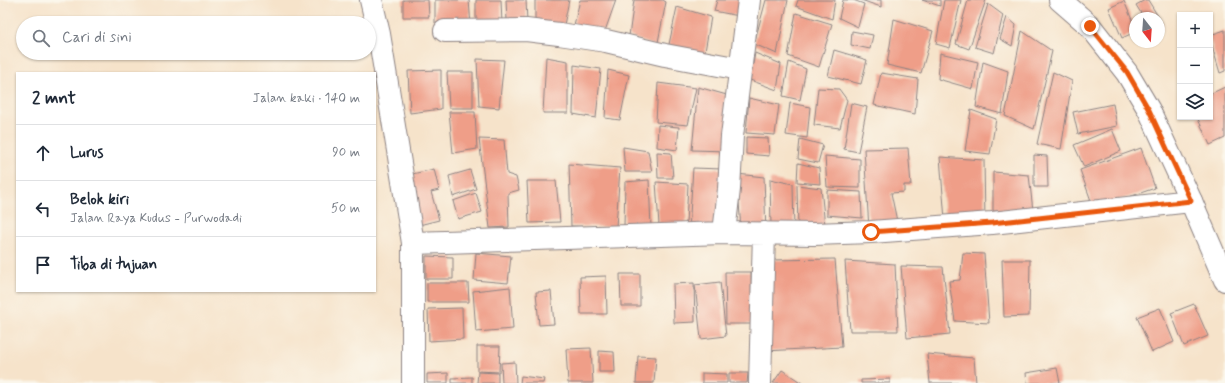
<!DOCTYPE html>
<html lang="id">
<meta charset="utf-8">
<style>
body{margin:0;font-family:Mynerve,sans-serif;background:#f6f6f7;color:#1f2937}
.controls{position:absolute;right:12px;top:12px;display:grid;overflow:hidden;border-radius:0px;box-shadow:0 1px 3px #0004}
.controls button{width:36px;height:36px;display:grid;place-items:center;padding:0;border:0;border-bottom:1px solid #e0e1e3;background:#fff;color:#1f2937;font:20px sans-serif}
.compass{position:absolute;left:1129px;top:12px;width:36px;height:36px;border-radius:50%;background:#fff;box-shadow:0 1px 3px #0004;rotate:163deg}
.stop{position:absolute;width:12px;height:12px;margin:-9px;border:3px solid #ea580c;border-radius:50%;background:#fff}
.stop.end{background:#ea580c;border-color:#fff;box-shadow:0 1px 4px #0008}
.list{margin:0;padding:0;list-style:none}
h2{display:flex;justify-content:space-between;align-items:center;height:52px;margin:0;padding:0 16px;font-size:17px}
h2 small{font-size:13px;font-weight:400;color:#747a83}
.list li{display:grid;grid-template-columns:26px 1fr auto;gap:12px;align-items:center;box-sizing:border-box;height:56px;padding:0 16px;border-top:1px solid #e0e1e3}
.list b{display:block;font-size:15px;white-space:nowrap}
.list p{margin:0;font-size:13px;white-space:nowrap;color:#747a83}
.list em{font-size:13px;font-style:normal;color:#747a83}
.icon{flex:none;width:22px;height:22px;fill:none;stroke:currentColor;stroke-width:2;stroke-linecap:round;stroke-linejoin:round}
.map{position:relative;flex:none;width:1225px;height:383px;overflow:hidden}
.search{position:absolute;background:#fff;box-shadow:0 1px 3px #0004;left:16px;top:16px;width:360px;height:44px;display:flex;align-items:center;gap:10px;box-sizing:border-box;padding:0 14px;border-radius:22px;color:#747a83;font-size:15px}
.panel{position:absolute;background:#fff;box-shadow:0 1px 3px #0004;left:16px;top:72px;width:360px;height:220px;border-radius:0px}
.map>svg:first-child{display:block}
</style>
<div class="map">
<svg width="1225" height="383" viewBox="0 0 1225 383">
<rect width="100%" height="100%" fill="#fbf7ec"/>
<filter id="ink" filterUnits="userSpaceOnUse"><feTurbulence type="fractalNoise" baseFrequency=".025" numOctaves="2"/><feDisplacementMap in="SourceGraphic" scale="8" xChannelSelector="R" yChannelSelector="G"/><feConvolveMatrix kernelMatrix="1 2 1 2 8 2 1 2 1" color-interpolation-filters="sRGB"/></filter>
<filter id="wash" filterUnits="userSpaceOnUse"><feTurbulence type="fractalNoise" baseFrequency=".012" numOctaves="4" result="noise"/><feDisplacementMap in="SourceGraphic" scale="16" xChannelSelector="R" yChannelSelector="G"/><feGaussianBlur stdDeviation="0.9" result="paint"/><feColorMatrix in="noise" values="0 0 0 0 0 0 0 0 0 0 0 0 0 0 0 0 0 1.4 0 .05"/><feComposite in="paint" operator="in"/></filter>
<g filter="url(#wash)">
<rect width="100%" height="100%" fill="#f6e3ca"/>
<g id="blocks">
<path fill="#ef9e88" d="M403,0H428L429,17H403Z
M435,0H469L471,26L435,23Z
M476,0H501L502,24L476,22Z
M506,0H526L527,22L507,20Z
M535,0H569L564,25L535,22Z
M580,0H616L605,31L574,25Z
M634,0H663L666,2L657,47L629,36Z
M717,0H747L744,17L714,11Z
M766,0H788L777,54L754,44Z
M798,0H835L832,19L796,6Z
M843,0H853L864,4L858,27L839,18Z
M861,0H881V7Z
M922,0H940V6Z
M944,0H961L950,48L936,44Z
M968,0H986L969,49L956,44Z
M1145,0H1148L1159,18H1144L1136,5Z
M1124,1L1135,27V32L1122,38L1109,8Z
M988,4L1003,15L994,53L975,47Z
M677,7L711,17L704,57L668,49Z
M796,13L832,24L819,67L788,56Z
M1007,17L1016,25L1012,46L1000,39Z
M1159,18L1163,25L1159,28Z
M894,19L933,31L921,73L887,65Z
M1225,30V71L1220,73L1210,39V35Z
M852,31L873,35L870,49L851,45Z
M1022,31L1052,51L1034,129L1005,116Z
M834,50L867,60L861,84L828,76Z
M755,53L781,64L777,90L750,80Z
M940,53L978,62L973,89L938,79Z
M546,57L568,61V113H543Z
M477,59L504,60L499,108L479,106Z
M789,62L806,69L800,100L783,96Z
M983,62L1008,71L1002,114L976,107Z
M574,65L601,69L596,118L573,114Z
M441,70V109L410,113L408,71Z
M608,70L629,75L620,120L605,118Z
M447,72H473V108H449Z
M1053,72L1072,81L1061,149L1037,144Z
M881,73L918,79L915,114L874,105Z
M658,83L696,88L688,125L656,122Z
M698,87L734,97L728,151L692,150Z
M1225,87V138L1210,145L1197,117H1210V94Z
M818,88L839,89L847,100L840,128L814,125Z
M749,98L779,105L775,135L746,133Z
M790,103L810,107L807,138L786,135Z
M851,103L867,107L858,152L844,149Z
M1113,104L1117,126L1078,134L1073,112Z
M971,110L996,119L990,154L965,151Z
M449,112H475L477,149L453,153Z
M658,125L679,127L677,150L657,147Z
M1112,129L1121,151L1084,167L1074,145Z
M746,137L768,138L769,156L746,154Z
M479,139L504,140L507,174L516,177L519,190L508,193L509,227L490,228Z
M800,139L823,145L818,163L798,159Z
M623,147L648,151L652,172H625Z
M908,148L911,185H904V192L891,193L898,226L869,229L864,149Z
M1141,148L1155,188L1094,209L1080,170Z
M657,152L671,153L673,178H658Z
M1034,155L1047,156L1048,187H1034Z
M825,156L860,159V188L827,187Z
M940,157L984,160L985,222L945,220Z
M798,163L819,168L820,184L797,182Z
M569,164L620,168L616,227L571,226Z
M693,168L722,169L723,229L689,230Z
M434,169L439,190L431,192L439,220L419,225L408,175Z
M470,170L476,189L453,197L449,176Z
M993,172L1029,175L1033,211H993Z
M737,174L764,177L766,233L741,230Z
M770,179L793,184L794,232L771,227Z
M649,180L651,228L624,226L625,182Z
M527,181H556L560,222L529,223Z
M656,182L688,184L686,224L659,225Z
M797,185L821,188L825,226L798,231Z
M827,190L861,192L862,218L827,215Z
M476,193L482,212L458,219L453,201Z
M476,253L511,256L508,283L474,280Z
M963,253L984,254L989,323L955,321L949,281L960,280Z
M426,256L453,257V279H426Z
M835,259L842,347L765,351L769,260Z
M1002,260H1030L1029,316L1004,317Z
M845,261L895,264L898,331H850Z
M901,266L943,267L950,334L907,338Z
M725,272H751L752,324H726Z
M620,274H640V306H621Z
M606,276L607,314H581L580,277Z
M720,282L726,336L701,339L695,285Z
M427,283H468L469,302H427Z
M694,283L695,322L674,323L673,284Z
M510,287L513,329L476,332L473,291Z
M551,291L554,324L539,325L536,292Z
M1194,304L1208,336L1184,346L1171,313Z
M462,308L463,339L429,341L428,309Z
M1160,308L1174,342L1152,352L1137,317Z
M477,346H500L499,372L477,371Z
M591,348L593,383H568L566,349Z
M599,351L614,352L615,372H599Z
M927,354L974,358L976,383H930Z
M638,356L656,357L654,383H636Z
M515,362L516,383H502L501,363Z
M1057,368L1060,383H1027L1026,373Z
M782,370L802,383H773Z
M478,372L498,373V383H477Z
M448,373V383H427V374Z
M702,373L727,374V383H702Z
M729,373H748L747,383H729Z
M521,376L544,379L543,383H520Z
M472,377V383H452V378Z
M890,379V383H861V380Z"/>
</g>
</g>
<g filter="url(#ink)">
<use href="#blocks" fill-opacity="0" stroke="#8c8282" stroke-width="1"/>
<g fill="none" stroke-linecap="round" stroke-linejoin="round">
<defs>
<path id="street" d="M371,0L379,34L413,243V383
M445,31L526,30L559,34L606,41L665,55L740,69
M724,233L729,189L732,136L749,0
M413,243L724,233L814,234L871,232L992,223L1191,201
M760,383L764,233"/>
<path id="primary" d="M1060,0L1090,26L1127,73L1149,110L1191,201L1225,280"/>
</defs>
<use href="#street" stroke="#8c8282" stroke-width="24"/>
<use href="#primary" stroke="#8c8282" stroke-width="24"/>
<use href="#street" stroke="#fff" stroke-width="22"/>
<use href="#primary" stroke="#fff" stroke-width="22"/>
</g>
</g>
<g fill="none" stroke-linecap="round" stroke-linejoin="round" filter="url(#ink)">
<path stroke="#ea580c" stroke-width="5" d="M871,232L992,223L1191,201L1149,110L1127,72L1090,26"/>
</g>
</svg>
<div class="controls">
<button>+</button>
<button>−</button>
<button><svg class="icon" aria-label="layers" viewBox="0 0 24 24"><path d="M12 4l9 5-9 5-9-5zM3 14l9 5 9-5"/></svg></button>
</div>
<svg class="compass" viewBox="-18 -18 36 36"><path d="M0-13l5 13h-10z" fill="#e53935"/><path d="M0 13l5-13h-10z" fill="#747a83"/></svg>
<div class="stop" style="left:871px;top:232px"></div>
<div class="stop end" style="left:1090px;top:26px"></div>
<div class="search"><svg class="icon" aria-label="search" viewBox="0 0 24 24"><circle cx="10" cy="10" r="6"/><path d="M15 15l6 6"/></svg>Cari di sini</div>
<section class="panel">
<h2>2 mnt<small>Jalan kaki · 140 m</small></h2>
<ul class="list">
<li><svg class="icon" aria-label="ahead" viewBox="0 0 24 24"><path d="M12 20V5M6 11l6-6 6 6"/></svg><div><b>Lurus</b></div><em>90 m</em></li>
<li><svg class="icon" aria-label="left" viewBox="0 0 24 24"><path d="M17 20v-9H6M10 6l-5 5 5 5"/></svg><div><b>Belok kiri</b><p>Jalan Raya Kudus - Purwodadi</p></div><em>50 m</em></li>
<li><svg class="icon" aria-label="arrive" viewBox="0 0 24 24"><path d="M6 21V4h12l-3 4 3 4H6"/></svg><div><b>Tiba di tujuan</b></div></li>
</ul>
</section>
</div>
